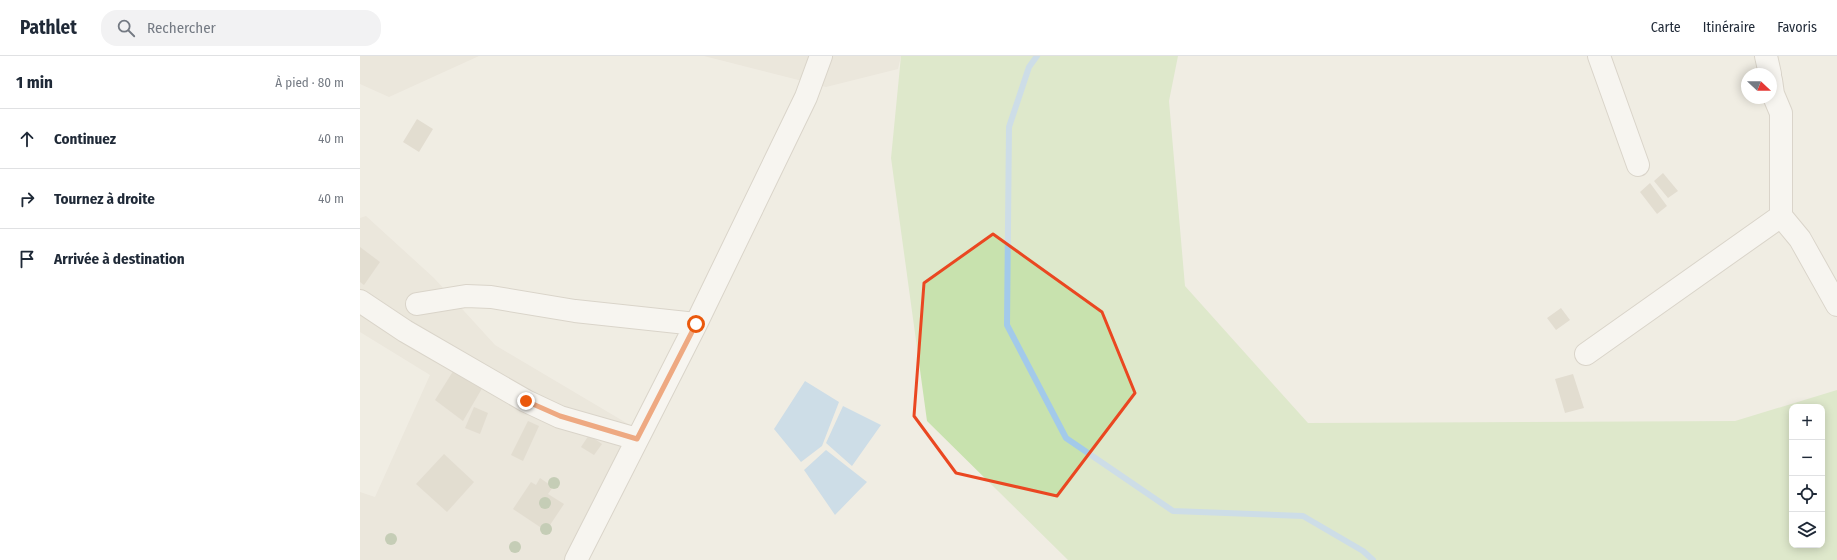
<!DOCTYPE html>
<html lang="fr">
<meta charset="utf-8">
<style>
body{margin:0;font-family:"Fira Sans Condensed",sans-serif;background:#f2f2f3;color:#1f2937}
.controls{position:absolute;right:12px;bottom:12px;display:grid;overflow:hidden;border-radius:8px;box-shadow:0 2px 10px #0003}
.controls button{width:36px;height:36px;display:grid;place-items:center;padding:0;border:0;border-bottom:1px solid #e0e1e3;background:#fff;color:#1f2937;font:20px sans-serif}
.compass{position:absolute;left:1381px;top:12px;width:36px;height:36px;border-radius:50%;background:#fff;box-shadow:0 2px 10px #0003;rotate:112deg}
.stop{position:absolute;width:12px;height:12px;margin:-9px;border:3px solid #ea580c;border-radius:50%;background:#fff}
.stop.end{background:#ea580c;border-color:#fff;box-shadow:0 1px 4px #0008}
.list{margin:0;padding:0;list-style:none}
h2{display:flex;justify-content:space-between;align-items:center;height:52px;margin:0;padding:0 16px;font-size:17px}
h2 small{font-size:13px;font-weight:400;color:#747a83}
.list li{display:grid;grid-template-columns:26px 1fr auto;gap:12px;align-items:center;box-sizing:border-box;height:60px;padding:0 16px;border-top:1px solid #e0e1e3}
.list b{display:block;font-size:15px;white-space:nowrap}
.list em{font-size:13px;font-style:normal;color:#747a83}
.icon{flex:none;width:22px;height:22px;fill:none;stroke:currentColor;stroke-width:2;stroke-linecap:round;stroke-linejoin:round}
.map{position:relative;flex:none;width:1477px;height:504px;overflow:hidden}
header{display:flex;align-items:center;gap:24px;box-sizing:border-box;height:56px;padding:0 20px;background:#fff;border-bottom:1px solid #e0e1e3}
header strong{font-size:19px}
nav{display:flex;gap:22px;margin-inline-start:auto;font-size:14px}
.search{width:280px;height:36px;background:#f2f2f3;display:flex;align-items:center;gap:10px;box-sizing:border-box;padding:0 14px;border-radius:16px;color:#747a83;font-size:15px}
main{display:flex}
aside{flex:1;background:#fff}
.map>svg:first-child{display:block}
</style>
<header>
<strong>Pathlet</strong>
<div class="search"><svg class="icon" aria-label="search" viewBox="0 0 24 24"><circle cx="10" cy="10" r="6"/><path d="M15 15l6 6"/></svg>Rechercher</div>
<nav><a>Carte</a><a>Itinéraire</a><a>Favoris</a></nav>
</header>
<main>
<aside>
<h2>1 min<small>À pied · 80 m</small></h2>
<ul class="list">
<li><svg class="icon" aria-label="ahead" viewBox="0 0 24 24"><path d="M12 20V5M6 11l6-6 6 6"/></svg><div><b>Continuez</b></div><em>40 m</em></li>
<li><svg class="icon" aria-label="right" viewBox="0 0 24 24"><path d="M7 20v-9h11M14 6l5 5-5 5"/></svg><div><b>Tournez à droite</b></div><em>40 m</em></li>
<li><svg class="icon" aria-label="arrive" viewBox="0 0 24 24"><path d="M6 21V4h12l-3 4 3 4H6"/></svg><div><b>Arrivée à destination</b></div></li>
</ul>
</aside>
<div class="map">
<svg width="1477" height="504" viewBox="0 0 1477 504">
<rect width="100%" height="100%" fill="#f0ede3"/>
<path fill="#e4dfd2" d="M0,0H119L29,41L0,28Z
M344,0H541L538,13L466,31Z
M6,160L74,222L135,289L285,378L219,504H0V436L15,441L70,319L0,276V162Z"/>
<path fill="#c8e2ae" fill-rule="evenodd" d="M541,0H818L809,45L825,230L948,367L1375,365L1477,334V504H708L567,365L531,102ZM1432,351H1462V489H1432Z"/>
<path fill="#a3caea" d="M445,325L479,346L462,390L441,406L414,373Z
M483,350L521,369L492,410L466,387Z
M466,394L507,426L475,459L444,414Z"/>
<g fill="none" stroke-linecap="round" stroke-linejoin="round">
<path stroke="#a3caea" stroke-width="6" d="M677,0L669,11L649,71L647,269L706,382L813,455L943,460L1003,495L1013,504"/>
</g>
<path fill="#d1c9b9" d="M57,63L73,73L59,96L43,86Z
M1303,117L1318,135L1308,142L1294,125Z
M1290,127L1307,150L1297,158L1280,136Z
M0,191L20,206L4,229L0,226Z
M1201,252L1210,264L1196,274L1187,262Z
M97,309L124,329L103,365L75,344Z
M1213,318L1224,352L1205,357L1195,323Z
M114,351L128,357L120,378L105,372Z
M168,365L179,370L163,405L151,399Z
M229,379L242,388L234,399L221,391Z
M84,398L114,426L87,456L56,428Z
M180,422L193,431L188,438L204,448L186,475L153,453L171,426L176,429Z"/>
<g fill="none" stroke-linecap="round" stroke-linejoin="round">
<defs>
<path id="minor" d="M1239,0L1278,109
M1406,0L1410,18
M1411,24L1413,38L1421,57V160L1440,183L1477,249
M0,245L45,275L166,345L200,361L277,383
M57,248L106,240L131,241L215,255L336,268
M1226,298L1421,160
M216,504L336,268L446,41L461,0"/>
</defs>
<use href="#minor" stroke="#beb7aa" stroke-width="24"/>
<use href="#minor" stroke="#fff" stroke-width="22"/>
</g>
<g fill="#90a77e">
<circle cx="194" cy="427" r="6"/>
<circle cx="185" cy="447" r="6"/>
<circle cx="186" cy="473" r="6"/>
<circle cx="31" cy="483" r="6"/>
<circle cx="155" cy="491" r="6"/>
</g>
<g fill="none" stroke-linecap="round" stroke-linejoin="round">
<path stroke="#ea580c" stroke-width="5" d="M166,345L200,360L277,383L336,268"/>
</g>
<path d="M0 0H1477V504H0ZM633,178L742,256L775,337L697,440L596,417L554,360L564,227Z" fill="#f0ede3" fill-opacity=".55" fill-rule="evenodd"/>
<path fill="none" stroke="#ea4721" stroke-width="3" stroke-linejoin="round" d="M633,178L742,256L775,337L697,440L596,417L554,360L564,227Z"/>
</svg>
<div class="controls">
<button>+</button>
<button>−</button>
<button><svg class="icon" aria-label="locate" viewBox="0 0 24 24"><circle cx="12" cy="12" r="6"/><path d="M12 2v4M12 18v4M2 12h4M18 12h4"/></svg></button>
<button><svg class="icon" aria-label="layers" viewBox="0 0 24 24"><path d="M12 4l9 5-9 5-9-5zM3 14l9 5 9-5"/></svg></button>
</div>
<svg class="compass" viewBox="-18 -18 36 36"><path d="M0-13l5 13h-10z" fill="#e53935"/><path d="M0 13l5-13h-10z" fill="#747a83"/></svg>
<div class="stop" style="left:336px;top:268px"></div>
<div class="stop end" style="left:166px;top:345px"></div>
</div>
</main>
